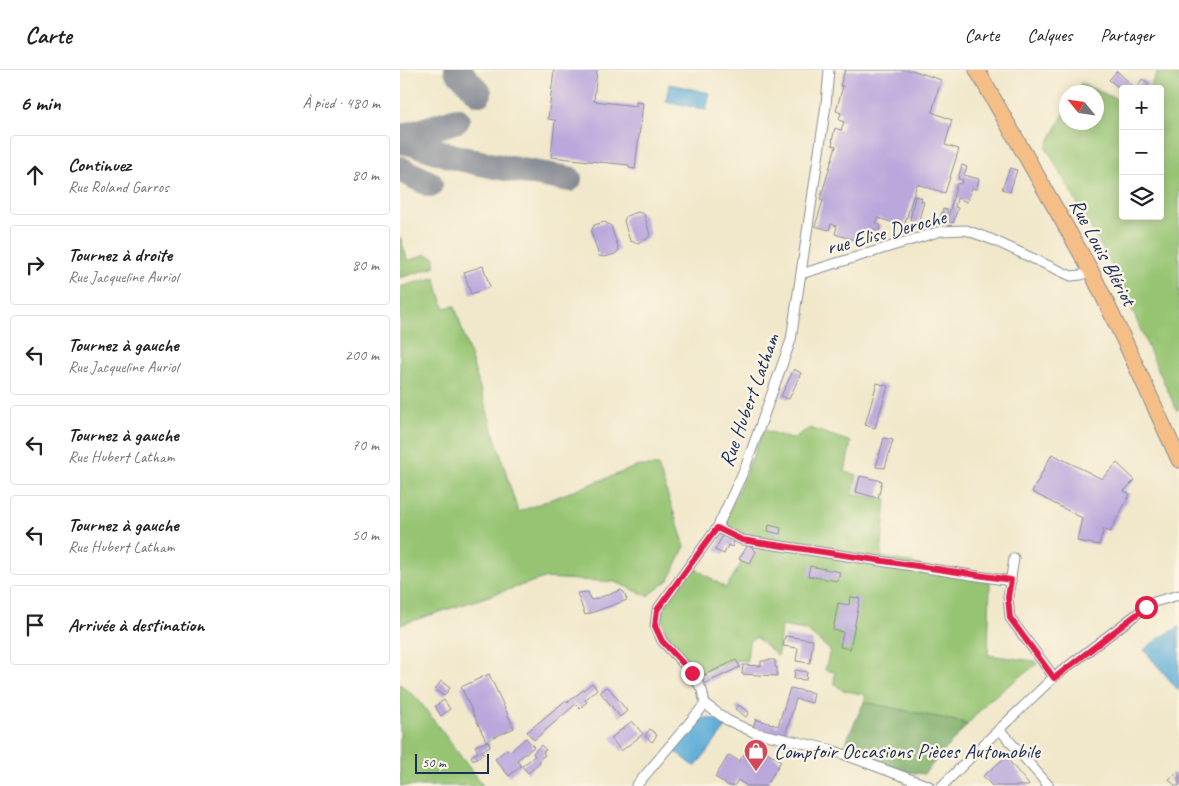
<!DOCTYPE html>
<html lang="fr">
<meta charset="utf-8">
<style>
body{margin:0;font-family:Caveat,sans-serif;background:#f6f6f6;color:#202124}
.controls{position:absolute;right:15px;top:15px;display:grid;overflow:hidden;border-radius:5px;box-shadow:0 2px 12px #0003}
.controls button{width:45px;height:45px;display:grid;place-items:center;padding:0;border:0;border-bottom:1px solid #e0e0e0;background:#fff;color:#202124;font:25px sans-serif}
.compass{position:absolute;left:659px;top:15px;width:45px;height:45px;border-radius:50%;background:#fff;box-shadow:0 2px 12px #0003;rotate:299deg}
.scale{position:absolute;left:15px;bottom:12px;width:74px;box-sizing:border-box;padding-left:5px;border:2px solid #1b2f5e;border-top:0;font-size:14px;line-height:18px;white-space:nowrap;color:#1b2f5e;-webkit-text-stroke:4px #fcf5e5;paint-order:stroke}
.stop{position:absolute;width:15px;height:15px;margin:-11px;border:4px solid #e11d48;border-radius:50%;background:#fff}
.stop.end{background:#e11d48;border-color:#fff;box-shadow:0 1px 5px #0008}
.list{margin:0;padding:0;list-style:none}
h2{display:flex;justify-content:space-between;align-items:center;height:65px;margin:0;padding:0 20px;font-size:21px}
h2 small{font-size:16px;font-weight:400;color:#757577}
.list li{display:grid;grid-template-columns:32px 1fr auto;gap:15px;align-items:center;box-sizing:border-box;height:80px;margin:0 10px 10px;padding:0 10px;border:1px solid #e0e0e0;border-radius:5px}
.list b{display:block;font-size:19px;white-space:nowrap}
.list p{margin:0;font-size:16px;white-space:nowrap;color:#757577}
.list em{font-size:16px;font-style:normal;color:#757577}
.icon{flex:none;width:28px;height:28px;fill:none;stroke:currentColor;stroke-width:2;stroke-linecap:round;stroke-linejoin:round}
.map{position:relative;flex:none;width:779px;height:716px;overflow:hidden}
header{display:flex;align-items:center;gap:30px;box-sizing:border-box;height:70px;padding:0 25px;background:#fff;border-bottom:1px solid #e0e0e0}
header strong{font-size:24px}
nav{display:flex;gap:28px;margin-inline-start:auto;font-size:18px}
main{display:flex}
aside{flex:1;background:#fff}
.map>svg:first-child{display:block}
</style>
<header>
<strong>Carte</strong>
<nav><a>Carte</a><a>Calques</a><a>Partager</a></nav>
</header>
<main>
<aside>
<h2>6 min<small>À pied · 480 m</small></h2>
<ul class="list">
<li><svg class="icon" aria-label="ahead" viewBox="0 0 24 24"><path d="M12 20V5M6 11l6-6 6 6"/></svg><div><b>Continuez</b><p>Rue Roland Garros</p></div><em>80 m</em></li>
<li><svg class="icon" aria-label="right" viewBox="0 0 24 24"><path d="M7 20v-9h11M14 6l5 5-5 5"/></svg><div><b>Tournez à droite</b><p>Rue Jacqueline Auriol</p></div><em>80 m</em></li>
<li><svg class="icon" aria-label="left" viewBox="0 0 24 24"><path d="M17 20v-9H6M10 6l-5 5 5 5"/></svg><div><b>Tournez à gauche</b><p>Rue Jacqueline Auriol</p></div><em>200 m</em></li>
<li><svg class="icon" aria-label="left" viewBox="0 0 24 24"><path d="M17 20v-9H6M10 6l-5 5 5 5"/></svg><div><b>Tournez à gauche</b><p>Rue Hubert Latham</p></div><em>70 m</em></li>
<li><svg class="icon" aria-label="left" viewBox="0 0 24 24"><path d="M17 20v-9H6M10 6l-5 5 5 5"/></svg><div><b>Tournez à gauche</b><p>Rue Hubert Latham</p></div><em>50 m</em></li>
<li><svg class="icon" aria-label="arrive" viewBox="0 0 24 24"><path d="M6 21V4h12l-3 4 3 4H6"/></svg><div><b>Arrivée à destination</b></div></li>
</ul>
</aside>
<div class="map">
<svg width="779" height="716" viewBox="0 0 779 716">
<rect width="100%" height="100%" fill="#fcf5e5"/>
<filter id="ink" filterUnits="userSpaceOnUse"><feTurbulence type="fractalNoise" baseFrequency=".02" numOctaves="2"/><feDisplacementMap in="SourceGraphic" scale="10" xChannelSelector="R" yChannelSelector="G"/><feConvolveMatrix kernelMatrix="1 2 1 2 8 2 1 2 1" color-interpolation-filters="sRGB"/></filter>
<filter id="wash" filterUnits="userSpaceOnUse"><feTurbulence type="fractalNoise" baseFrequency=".0096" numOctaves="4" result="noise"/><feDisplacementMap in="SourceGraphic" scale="20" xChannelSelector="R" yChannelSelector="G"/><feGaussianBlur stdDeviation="1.12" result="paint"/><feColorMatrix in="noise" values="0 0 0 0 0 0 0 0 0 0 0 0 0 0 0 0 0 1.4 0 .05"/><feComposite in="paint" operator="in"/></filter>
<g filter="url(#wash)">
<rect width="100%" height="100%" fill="#f1e8cb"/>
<path fill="#96c472" stroke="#587a68" d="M759,0H779V338L777,341L751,284L719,209L646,77L666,40V52H696V22H676L681,13L723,32V146H760V19H748Z
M0,167L8,191L26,184L35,188L34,197L0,208Z
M33,208H35L44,238L55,236L118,442L238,396H258L285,476L269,510L248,526L215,512L144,508L0,555V217Z
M410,358L451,372L445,402L457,405L453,424L486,430L481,486L590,512L588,585L634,591L637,594L588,631L567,655L561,652L464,632L466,625L442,620L434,613L435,602L425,600L430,580L406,560L381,556L378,586L356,567L349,572L347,591L333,590L297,605L269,572L264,559L262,540L293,497L326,518L342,492L349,496L358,480L361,470L323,456L364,360L392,369Z
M0,614L17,628L83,716H0Z"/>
<path fill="#78aa64" stroke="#4a6c61" d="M464,632L561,652L567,655L524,704L508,702L443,678Z"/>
<path fill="#5eaed8" stroke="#3c6e9b" d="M269,14L310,23L306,40L266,31Z
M779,557V621L744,580L759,568Z
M304,648L314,649L327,656L295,697L271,678L293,653Z"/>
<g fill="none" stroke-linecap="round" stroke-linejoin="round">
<path stroke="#868c94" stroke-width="26" d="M57,0L79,23
M0,68L57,50
M0,71C19,73 37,82 55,87C93,97 131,103 169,109
M0,99L30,114"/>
</g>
<g id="blocks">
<path fill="#baa7dc" d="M154,0H197L194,31L236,36V32L243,33L235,99L229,98V95L151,87L155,50L148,49Z
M445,0H512L541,10L532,42L552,50L545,75L559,79L545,123L517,114L504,156L478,148L476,154L481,155L479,161L475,159L473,165L464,163L463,169L459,168L458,171L435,164L437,156L431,154L429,160L415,156L423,131L420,130L436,76L432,75L433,71H432L435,58L441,60L444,52L439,50L441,43L436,41L443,16H440Z
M717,1L732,15L728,19H723V21L709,10Z
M742,9L749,13L746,19L738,17Z
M562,95L567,97L564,105L579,109L576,119L572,118L567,132L557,128L555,137L558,138L553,153L547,151L557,113L561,114L563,110L558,109Z
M610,98L617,100L610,122L602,119Z
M515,126L522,128L521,131L524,132L518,153L510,150Z
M543,139L548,140L544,152L539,151Z
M238,142L244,144L250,165L247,169L237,173L230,171L224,151L226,146Z
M205,152L211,156L219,180L215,184L205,187L199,186L191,162L194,155Z
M83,196L90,217L71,224L64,202Z
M394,299L401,303L389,329L381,326Z
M477,313L488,316L475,358L465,355Z
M484,368L493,370L485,398L476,397Z
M652,384L702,409L717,393L735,410L724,421L730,424L710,462L704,459L699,475L677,471L682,448L632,422Z
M460,406L482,411L478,428L456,422Z
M369,455L381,458L380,464L368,461Z
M323,465L334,471L332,477L328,475L324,484L315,480Z
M348,475L354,476L352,478L356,481L350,493L339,489Z
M410,496L440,502L438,511L408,506Z
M221,520L224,522L227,530L185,545L177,523L188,522L190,529L192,530Z
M450,527L460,528L450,579L440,577L443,562L433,560L438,533L449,535Z
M385,566L413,570L410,593L396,591L398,578L383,576Z
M336,590L340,597L302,615L298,608Z
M366,590H375V597H377V606L342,604L343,595L361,596V591H366Z
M395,600L407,602L406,610L394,609Z
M89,604L114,658L86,671L61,617Z
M41,611L50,618L44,626L35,620Z
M192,613L197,619L185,630L187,632L180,638L176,634L134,670L127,662L166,630L168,632Z
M206,617L209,618L227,641L220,647L200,622Z
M390,618L414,623L412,633L396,629L385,666L353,657L356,649L378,656Z
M44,630L50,639L41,646L35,636Z
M338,635L349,642L346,647L335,639Z
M232,651L243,664L221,681L211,668Z
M250,659L257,665L252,672L245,666Z
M126,668L134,677L117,690L121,696L109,706L95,689L107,679L110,681Z
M88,671L90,676L82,681L84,684L73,690L71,686L78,682L75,676Z
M353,673L381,691L366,716H347L338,710L334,716H329L315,707L329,685L339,691Z
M141,675L146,680L143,682L145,685L139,690L140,692L128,703L122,696L135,686L133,683Z
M606,687L629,715L628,716H592L583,706Z
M779,701V716H775L769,709Z"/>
</g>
</g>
<g filter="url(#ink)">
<use href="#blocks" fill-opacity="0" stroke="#868c94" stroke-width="1"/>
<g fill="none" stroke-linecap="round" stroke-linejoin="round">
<defs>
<path id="street" d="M401,204L541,161L566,160L593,170L671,206L681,205L691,201
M317,458L342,470L611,511
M614,488L608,527L610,548L654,607
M305,634L302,620L292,603L262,571L255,556L257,540L317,458L345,398L391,270L426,35L429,0
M599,659L649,716
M236,716L305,634L327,650L353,662L429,679L529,716
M542,716L588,670L654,607L746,537L754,532L779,525"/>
<path id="primary" d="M577,0L691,201L726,274L779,390"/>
</defs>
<use href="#street" stroke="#868c94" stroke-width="11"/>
<use href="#primary" stroke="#868c94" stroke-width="17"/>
<use href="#street" stroke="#fff" stroke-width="9"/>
<use href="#primary" stroke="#f6be87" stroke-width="15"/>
</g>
</g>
<g fill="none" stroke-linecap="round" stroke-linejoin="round" filter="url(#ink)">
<path stroke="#e11d48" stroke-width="6" d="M292,603L262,571L255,556L257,540L317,458L342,470L611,510L608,527L610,548L654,608L746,537"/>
</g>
<defs>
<symbol id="shop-pin" viewBox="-11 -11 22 30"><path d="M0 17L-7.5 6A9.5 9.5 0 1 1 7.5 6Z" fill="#d1495b" stroke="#fcf5e5"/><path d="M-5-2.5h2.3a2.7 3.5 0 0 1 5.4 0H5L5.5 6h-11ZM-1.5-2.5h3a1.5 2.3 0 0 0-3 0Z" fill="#fff"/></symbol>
</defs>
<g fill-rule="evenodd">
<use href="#shop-pin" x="342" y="667" width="28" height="38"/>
</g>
<g text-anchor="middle" stroke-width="4.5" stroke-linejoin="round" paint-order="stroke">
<g font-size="21" fill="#1b2f5e" stroke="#fcf5e5">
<text transform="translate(486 162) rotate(-15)" y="7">rue Elise Deroche</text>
<text transform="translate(703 182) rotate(62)" y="7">Rue Louis Blériot</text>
<text transform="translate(349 330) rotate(-70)" y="7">Rue Hubert Latham</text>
</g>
<g font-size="21" fill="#1b2f5e" stroke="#fcf5e5" text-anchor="start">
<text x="374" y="688">Comptoir Occasions Pièces Automobile</text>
</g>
</g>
</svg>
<div class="controls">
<button>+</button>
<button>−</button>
<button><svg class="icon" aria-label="layers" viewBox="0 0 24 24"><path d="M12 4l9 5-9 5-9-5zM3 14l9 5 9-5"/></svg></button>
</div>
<svg class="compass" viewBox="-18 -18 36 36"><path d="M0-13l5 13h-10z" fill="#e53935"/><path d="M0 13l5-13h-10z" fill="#757577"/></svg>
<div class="scale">50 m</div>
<div class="stop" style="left:746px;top:537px"></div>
<div class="stop end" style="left:292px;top:603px"></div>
</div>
</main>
